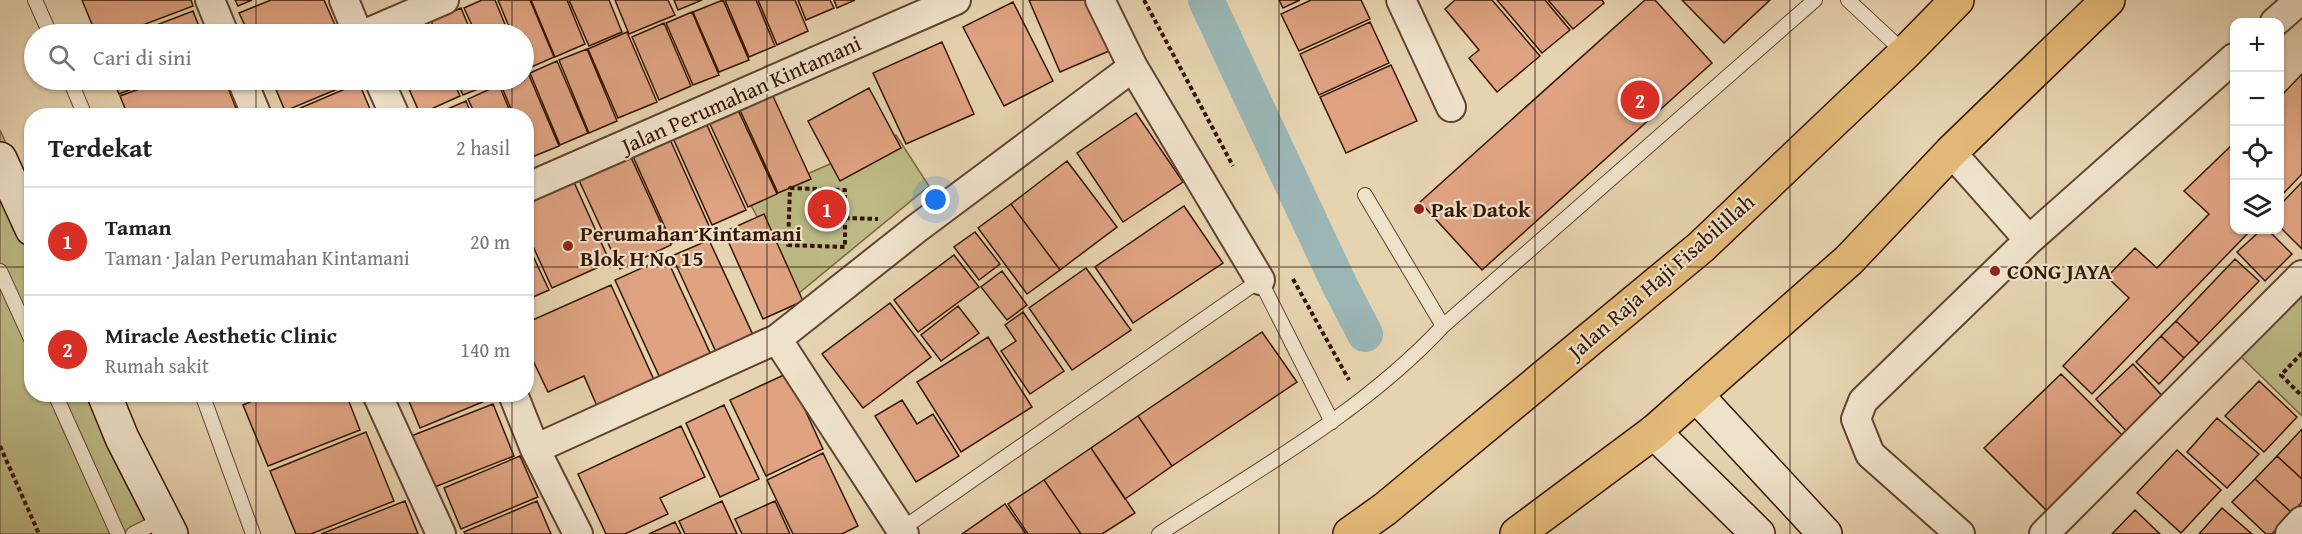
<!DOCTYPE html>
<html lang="id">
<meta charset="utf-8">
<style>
body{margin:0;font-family:"Gentium Book Plus",serif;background:#f2f2f2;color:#222}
.controls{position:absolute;right:18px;top:18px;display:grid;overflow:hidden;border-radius:12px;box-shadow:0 2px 4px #0004}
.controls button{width:54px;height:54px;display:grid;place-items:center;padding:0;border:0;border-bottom:2px solid #e0e0e0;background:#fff;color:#222;font:30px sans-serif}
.you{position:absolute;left:936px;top:200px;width:21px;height:21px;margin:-15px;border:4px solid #fff;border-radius:50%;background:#1a73e8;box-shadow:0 0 0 9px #1a73e833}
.badge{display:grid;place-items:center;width:39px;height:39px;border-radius:50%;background:#d93025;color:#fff;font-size:20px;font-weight:700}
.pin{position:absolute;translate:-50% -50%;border:3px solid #fff;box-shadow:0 2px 6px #0006}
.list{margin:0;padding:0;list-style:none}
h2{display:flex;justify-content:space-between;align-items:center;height:78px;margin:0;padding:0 24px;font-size:26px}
h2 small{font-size:20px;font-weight:400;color:#767676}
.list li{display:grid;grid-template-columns:39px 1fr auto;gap:18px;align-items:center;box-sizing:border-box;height:108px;padding:0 24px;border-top:2px solid #e0e0e0}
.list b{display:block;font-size:22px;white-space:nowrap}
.list p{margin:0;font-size:20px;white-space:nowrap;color:#767676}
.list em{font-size:20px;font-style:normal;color:#767676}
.icon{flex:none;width:33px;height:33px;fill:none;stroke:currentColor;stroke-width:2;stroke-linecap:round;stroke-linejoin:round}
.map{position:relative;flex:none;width:2302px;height:534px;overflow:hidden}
.search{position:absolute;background:#fff;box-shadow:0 2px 4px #0004;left:24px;top:24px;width:510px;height:66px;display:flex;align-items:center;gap:15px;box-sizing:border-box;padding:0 21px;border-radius:33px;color:#767676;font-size:22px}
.panel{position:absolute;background:#fff;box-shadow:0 2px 4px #0004;left:24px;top:108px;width:510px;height:294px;border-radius:24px}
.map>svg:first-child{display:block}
</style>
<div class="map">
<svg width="2302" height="534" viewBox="0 0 2302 534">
<rect width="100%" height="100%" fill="#e6d3af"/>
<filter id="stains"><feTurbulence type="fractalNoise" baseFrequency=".00333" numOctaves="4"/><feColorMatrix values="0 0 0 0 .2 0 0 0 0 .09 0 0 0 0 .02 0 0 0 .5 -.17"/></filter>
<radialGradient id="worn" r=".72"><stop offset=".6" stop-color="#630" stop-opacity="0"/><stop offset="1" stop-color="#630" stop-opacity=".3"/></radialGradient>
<path fill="#bdba85" stroke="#796845" stroke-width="1.5" d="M0,130L31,197L32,394L121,395L178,534H0Z
M896,135L929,186L799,293L748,200Z
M2302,275V416L2231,347Z"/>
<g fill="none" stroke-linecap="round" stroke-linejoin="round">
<path stroke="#9ab6b5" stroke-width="36" d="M1206,0L1340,286L1365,334"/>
</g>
<path fill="#dfa382" stroke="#351505" stroke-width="1.5" d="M82,0H191L193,6L119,34H96Z
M235,0H252L238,6Z
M271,0H324L339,34H249L239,13Z
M482,0H495L509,34H476L464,8Z
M498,0H530L554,57L527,69L524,61V34H512Z
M531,0H567L585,44L555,57Z
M569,0H609L622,32L589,46Z
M615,0H668L675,15L629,34Z
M674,0H702L678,10Z
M723,0L749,60L719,72L693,12Z
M725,0H756L775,46L749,57Z
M758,0H795L808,31L777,45Z
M798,0H830L834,8L806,20Z
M834,0H855L837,8Z
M1029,0H1095L1116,48L1060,72Z
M1279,0H1300L1283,8Z
M1311,0H1361L1370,19L1299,51L1281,14Z
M1455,0H1492L1540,56L1497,92L1469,58L1479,50L1445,9Z
M1497,0H1545L1570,30L1542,53Z
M1548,0H1602L1604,3L1573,29Z
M1645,0H1655L1712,63L1482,270L1420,202Z
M1682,0H1770L1724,43Z
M1013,2L1053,81L1004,106L963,27Z
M461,8L472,34H437L431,21Z
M193,11L202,34H133Z
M692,12L719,75L693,85L666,23Z
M1370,22L1389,63L1319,95L1300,54Z
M428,23L433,34H400Z
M664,23L691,86L659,100L632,37Z
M627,32L657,102L618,118L588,49Z
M942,42L974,114L906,144L873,73Z
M587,49L617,121L589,133L559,60Z
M557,61L588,133L560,145L530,73Z
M1391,65L1417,121L1346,153L1320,97Z
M528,73L559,146L532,157L526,144V116H514L501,85L513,80H524V75Z
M2302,74V174L2280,197V97Z
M113,80H155L119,94Z
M164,80H225L239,116H128L120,96Z
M272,80H359L285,111Z
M405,80H453L460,96L420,114Z
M456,80H491L493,83L463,95Z
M359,83L373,116L284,115Z
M499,85L512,116H476L468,99Z
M869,88L901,148L840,181L808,121Z
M772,94L811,179L778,193L739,108Z
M466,101L472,116H431Z
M738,110L777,194L748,207L709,122Z
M1136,113L1183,182L1123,222L1077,153Z
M706,123L746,210L712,225L673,138Z
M668,135L709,226L672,243L631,152Z
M2234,143V230H2251L2092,394L2063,366L2129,298L2107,277L2135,248L2157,268L2209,214L2184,191Z
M629,153L671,245L620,269L577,176Z
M1067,161L1117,227L1060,270L1011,204Z
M573,180L610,262L552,288L526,231V201Z
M2302,182V249L2280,227V205Z
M1011,204L1060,270L1027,294L978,228Z
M1184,206L1223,263L1133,323L1095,267Z
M764,214L803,301L763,319L724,232Z
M2261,230H2268L2292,254L2265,281L2237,252Z
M975,232L1000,264L979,280L954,247Z
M709,240L753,335L716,352L672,256Z
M526,241L549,290L526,300Z
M954,255L979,287L918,332L894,300Z
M666,257L711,355L660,378L615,280Z
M2235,259L2259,281L2199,343L2176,321Z
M1086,268L1131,330L1072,370L1029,308Z
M1002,271L1027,305L1007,320L981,287Z
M611,285L654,380L597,406L584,376L548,392L526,346V323Z
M890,303L931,357L863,408L822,354Z
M958,306L979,333L941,361L921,335Z
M1023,312L1064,371L1030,394L1001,351L1016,341L1005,325Z
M2176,321L2199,343L2184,358L2161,336Z
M1262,332L1297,382L1172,466L1138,416Z
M2161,336L2184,358L2159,384L2136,362Z
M988,337L1032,407L961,452L917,382Z
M2133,364L2166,400L2129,434L2096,399Z
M788,373L823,449L766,476L730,400Z
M2061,374L2124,437L2047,511L1984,448Z
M2259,381L2297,417L2264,452L2225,416Z
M269,394H346L360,430L268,466L243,405Z
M406,394H490L492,398L420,428Z
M902,400L917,424L933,414L959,456L916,482L875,416Z
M493,404L514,456L427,490L406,438Z
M724,405L759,479L720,497L686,423Z
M1138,416L1172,466L1125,499L1091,448Z
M2217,418L2259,454L2227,488L2187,452Z
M681,426L705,477L660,498L668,514L625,534H606L578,474Z
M2302,429V479L2277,456Z
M366,432L394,501L311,534H296L270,471Z
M1091,448L1135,513L1102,534H1081L1044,480Z
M2177,450L2221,490L2181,533L2137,493Z
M823,453L858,526L842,534H793L767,480Z
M520,456L538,497L461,529L444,488Z
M2277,456L2302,479V502L2292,513L2255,479Z
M2255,479L2292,513L2272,534H2266L2232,502Z
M1044,480L1081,534H1028L1008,504Z
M405,501L418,534H321Z
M537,501L551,534H465L464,532Z
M722,501L737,534H685L679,521Z
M775,501L790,534H742L735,519Z
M1005,504L1026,534H962Z
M2222,508L2252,534H2199Z
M2135,510L2160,534H2112Z
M675,522L681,534H649Z"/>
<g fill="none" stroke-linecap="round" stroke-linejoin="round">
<defs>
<path id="lane" d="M35,0L50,34
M1848,0L1905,53
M70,80L85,116
M1365,195L1443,326
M0,271L32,341
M55,394L118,534
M202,394L253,534
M899,531L1260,280L1332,422
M133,534L163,519
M1159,534C1257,470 1363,412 1443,326L1815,0"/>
<path id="street" d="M210,0L224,34
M344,0L358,34
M1100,0L1133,67L1260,280
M1401,0L1451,107
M2275,22L2300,0
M365,34L444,0
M242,80L257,116
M379,80L395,116
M1951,152L2029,240
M526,188L956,0
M777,339L904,534
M377,394L441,534
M513,394L535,449L578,534
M535,449L777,339L916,229L1133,67
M1960,534L1870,454L1856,419L1863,401L2029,240L2234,58
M2044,534L2302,275
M2290,534L2302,521"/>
<path id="secondary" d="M0,159L32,229
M104,394L122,438L171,534
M1696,395L1825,534
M1654,432L1758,534"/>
<path id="primary" d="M1350,534L1385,509L1701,247L1905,53L1957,0
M1517,534L1654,432L1849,260L1951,152L2108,0"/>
</defs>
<use href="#lane" stroke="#614430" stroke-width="16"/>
<use href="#street" stroke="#614430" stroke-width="32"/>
<use href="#secondary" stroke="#351505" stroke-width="36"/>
<use href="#primary" stroke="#351505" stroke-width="36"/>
<path stroke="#351505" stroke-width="4" stroke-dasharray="4.5 3" stroke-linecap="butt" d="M1144,0L1233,166
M790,188L845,190V247L788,245Z
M845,218L878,219
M1293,279L1349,380
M2302,353L2281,375L2302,396
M0,446L39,534"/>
<use href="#lane" stroke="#efe2cb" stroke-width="14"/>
<use href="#street" stroke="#efe2cb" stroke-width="28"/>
<use href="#secondary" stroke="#efe2cb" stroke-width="33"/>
<use href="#primary" stroke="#e3ba78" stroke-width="33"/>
</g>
<path fill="none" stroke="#351505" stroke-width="1.5" stroke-opacity="0.55" d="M256,0V34M512,0V34M767,0V534M1023,0V534M1279,0V534M1535,0V534M1790,0V534M2046,0V534M256,80V116M512,80V116M0,267H32M526,267H2302M256,394V534M512,394V534"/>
<g fill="#8f2418" stroke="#efe2cb" stroke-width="2">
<circle cx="1419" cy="209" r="6"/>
<circle cx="568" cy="246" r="6"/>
<circle cx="1995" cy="271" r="6"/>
</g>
<g text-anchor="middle" stroke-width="4.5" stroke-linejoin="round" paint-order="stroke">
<g font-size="22" fill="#351505" stroke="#efe2cb">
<text transform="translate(741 94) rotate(-24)" y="8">Jalan Perumahan Kintamani</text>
<text transform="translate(1661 276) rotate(-41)" y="8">Jalan Raja Haji Fisabilillah</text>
</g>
<g font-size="22" font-weight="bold" fill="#351505" stroke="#efe2cb" text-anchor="start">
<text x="1431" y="217">Pak Datok</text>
<text x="580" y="241">Perumahan Kintamani<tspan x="580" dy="25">Blok H No 15</tspan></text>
<text x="2007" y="279">CONG JAYA</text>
</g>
</g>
<rect width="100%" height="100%" filter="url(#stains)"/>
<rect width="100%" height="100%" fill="url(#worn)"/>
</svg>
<div class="controls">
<button>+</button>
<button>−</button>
<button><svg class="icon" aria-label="locate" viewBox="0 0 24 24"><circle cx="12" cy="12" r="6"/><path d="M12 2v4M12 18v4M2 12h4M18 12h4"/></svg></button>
<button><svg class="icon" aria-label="layers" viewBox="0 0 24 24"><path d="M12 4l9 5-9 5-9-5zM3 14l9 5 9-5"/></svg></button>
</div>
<div class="you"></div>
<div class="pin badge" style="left:827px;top:209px">1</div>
<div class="pin badge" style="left:1640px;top:100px">2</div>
<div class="search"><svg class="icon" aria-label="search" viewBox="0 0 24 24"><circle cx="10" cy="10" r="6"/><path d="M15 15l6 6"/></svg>Cari di sini</div>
<section class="panel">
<h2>Terdekat<small>2 hasil</small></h2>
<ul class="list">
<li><span class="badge">1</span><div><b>Taman</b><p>Taman · Jalan Perumahan Kintamani</p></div><em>20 m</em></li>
<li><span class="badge">2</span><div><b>Miracle Aesthetic Clinic</b><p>Rumah sakit</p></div><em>140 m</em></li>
</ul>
</section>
</div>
